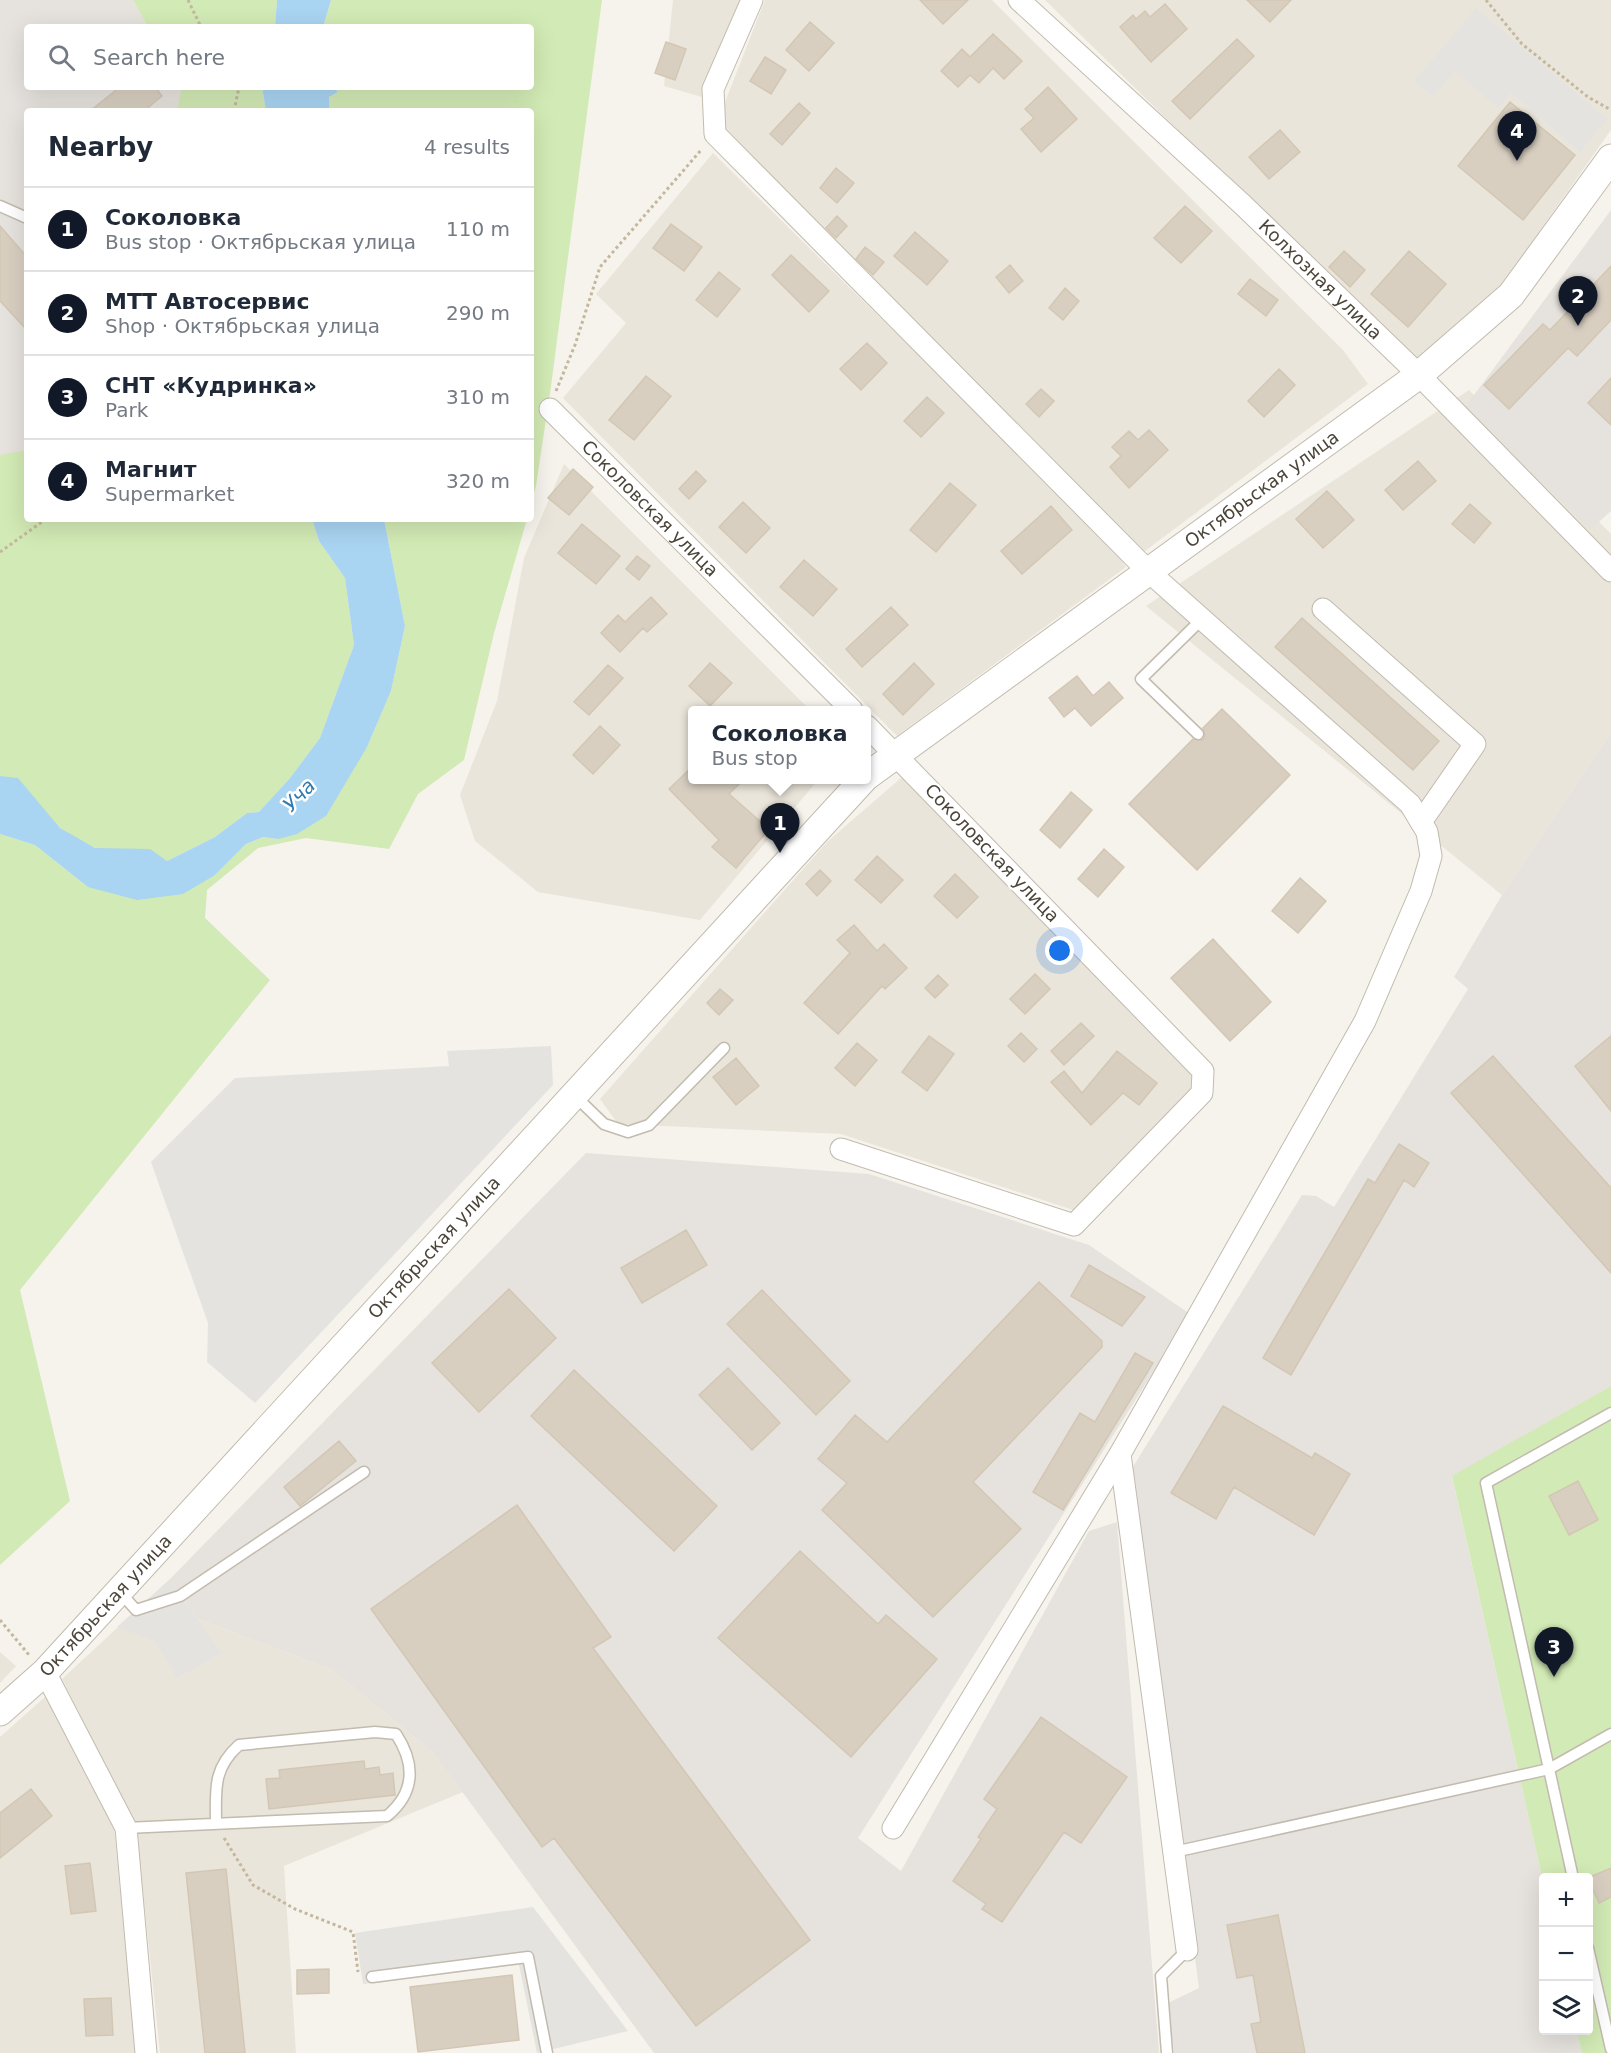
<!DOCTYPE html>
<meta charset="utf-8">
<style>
body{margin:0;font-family:"DejaVu Sans",sans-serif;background:#f6f6f7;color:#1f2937}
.controls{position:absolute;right:18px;bottom:18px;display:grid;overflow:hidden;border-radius:6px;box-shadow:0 6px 24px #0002}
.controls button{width:54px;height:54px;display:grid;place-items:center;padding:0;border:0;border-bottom:2px solid #e0e1e3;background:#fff;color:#1f2937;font:30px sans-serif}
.you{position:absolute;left:1060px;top:951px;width:21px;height:21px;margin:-15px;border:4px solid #fff;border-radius:50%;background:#1a73e8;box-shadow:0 0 0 9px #1a73e833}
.badge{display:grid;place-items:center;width:39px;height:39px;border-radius:50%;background:#111827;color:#fff;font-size:20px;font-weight:700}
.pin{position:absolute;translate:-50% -50px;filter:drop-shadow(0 2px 3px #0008)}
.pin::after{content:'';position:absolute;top:32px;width:21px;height:18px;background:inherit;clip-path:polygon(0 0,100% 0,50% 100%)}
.popup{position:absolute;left:688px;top:706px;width:183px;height:78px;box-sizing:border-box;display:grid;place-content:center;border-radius:6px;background:#fff;filter:drop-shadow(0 2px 4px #0005);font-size:20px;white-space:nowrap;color:#747a83}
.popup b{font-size:22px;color:#1f2937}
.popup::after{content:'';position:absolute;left:50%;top:100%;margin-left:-12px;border:12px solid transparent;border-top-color:#fff}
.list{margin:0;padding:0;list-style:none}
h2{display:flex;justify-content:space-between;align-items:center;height:78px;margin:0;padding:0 24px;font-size:26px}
h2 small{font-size:20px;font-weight:400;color:#747a83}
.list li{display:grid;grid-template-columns:39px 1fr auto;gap:18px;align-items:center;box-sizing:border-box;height:84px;padding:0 24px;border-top:2px solid #e0e1e3}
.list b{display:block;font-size:22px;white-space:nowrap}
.list p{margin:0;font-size:20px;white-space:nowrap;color:#747a83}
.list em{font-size:20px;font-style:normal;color:#747a83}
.icon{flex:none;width:33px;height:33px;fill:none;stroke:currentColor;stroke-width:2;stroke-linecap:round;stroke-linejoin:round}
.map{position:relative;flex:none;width:1611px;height:2053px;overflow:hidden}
.search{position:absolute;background:#fff;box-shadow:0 6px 24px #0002;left:24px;top:24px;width:510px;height:66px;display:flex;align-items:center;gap:15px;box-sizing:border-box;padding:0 21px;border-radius:6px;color:#747a83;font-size:22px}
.panel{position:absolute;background:#fff;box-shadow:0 6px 24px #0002;left:24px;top:108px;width:510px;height:414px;border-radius:6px}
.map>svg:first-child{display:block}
</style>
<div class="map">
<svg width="1611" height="2053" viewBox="0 0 1611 2053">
<rect width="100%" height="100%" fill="#f6f3ec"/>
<path fill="#eae5da" d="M673,0H751L702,97L664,86Z
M765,0H992L1343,350L1368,384L1141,554L730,149L720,115Z
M1045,0H1611V130L1495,294L1415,362Z
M713,153L1115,549L1126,567L897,736L563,398L626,323L596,294Z
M1469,390L1611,534V733L1502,895L1146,606Z
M564,464L810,710H693V780H818L700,920L538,892L475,841L460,795L497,701L524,558Z
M902,777L1193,1072L1192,1093L1079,1212L841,1134L618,1124L600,1099L827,842Z
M169,1580L198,1619L331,1669L433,1752L463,1792L284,1866L296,2053H160L136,1825L62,1679Z
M0,1652L16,1666L0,1683Z
M46,1696L114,1827L136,2053H0V1737Z"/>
<path fill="#e6e2dd" d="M0,0H133L148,27H27V87H182L184,90L177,111H27V519L0,546Z
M1611,210V511L1590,530L1465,407Z
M1611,733V1386L1452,1477L1543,1881L1544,2030L1577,2031L1582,2053H1174L1168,2003L1199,1988L1131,1470L1302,1195L1316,1196L1334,1207L1468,989L1454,977L1502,895Z
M586,1153L869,1174L1089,1245L1190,1314L858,1838L901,1871L1089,1531L1117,1522L1159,2053H654L433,1752L331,1669L198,1619L169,1580Z"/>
<path fill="#d2eab5" d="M133,0H277L275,27H148Z
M331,0H602L551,386L536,486L531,504V111H329V97L338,92L334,87H531V27H323Z
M182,87H262L266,111H177Z
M27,450V519H312L319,541L345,578L354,645L320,738L290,778L259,812L247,813L215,837L167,861C135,839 127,856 96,848C62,840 31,795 0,776V455Z
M384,519H527L494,633L464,760L418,794L389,849L306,838L258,848L207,890L205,918L270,980L20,1290L70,1501L0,1565V834L35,845L88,887L215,875L246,844L263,837L278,839L367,747L391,691L405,626Z
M1611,1386V2053H1582L1577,2031L1588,2030V1878H1544L1543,1881L1452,1476Z"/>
<path fill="#e5e3e0" d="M1476,8L1607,119L1580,152L1511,93L1498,108L1455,71L1433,97L1414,81Z
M551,1046L553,1085L255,1403L207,1362L208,1323L151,1162L235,1078L449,1066L447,1051Z
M169,1580L222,1653L177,1678L154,1641L117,1627Z
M533,1907L628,2031L537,2053L519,1965L363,1984L355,1933Z"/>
<path fill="#a9d4f2" d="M277,0H331L323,27H275Z
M262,87H334L338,92L329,97V111H266Z
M312,519H384L405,626L391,691L367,747L326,816L297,834L278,839L263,837L246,844L215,875L183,894L137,900L88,887L35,845L0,834V776L18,778L60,828L95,848L150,849L167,861L215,837L247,813L259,812L290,778L320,738L354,645L345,578L319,541Z"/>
<path fill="#d8cfc1" stroke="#d3c7b4" stroke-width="1.5" d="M920,0H968L943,24Z
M1247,0H1291L1270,22Z
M1165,4L1187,29L1151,62L1120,27L1133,15L1136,19L1145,11L1150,17Z
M810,22L834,43L809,71L786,50Z
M993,34L1022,61L1004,79L993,68L979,83L970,75L958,87L941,71L962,49L970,57Z
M1237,39L1254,56L1190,119L1172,101Z
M666,42L686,49L675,80L655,73Z
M765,57L786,70L771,94L750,81Z
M120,87H155L162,96L144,111H90Z
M1048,87L1077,119L1041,152L1021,129L1034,118L1025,109Z
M1510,102L1575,155L1523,220L1458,166Z
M799,103L810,113L782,145L770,134Z
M1280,130L1300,152L1269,179L1249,157Z
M836,168L854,183L837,203L820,188Z
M1185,206L1212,231L1181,263L1154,238Z
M837,216L847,226L836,238L826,228Z
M671,224L702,247L684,271L653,248Z
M0,226L27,257V330L0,301Z
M915,232L948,261L927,285L894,256Z
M865,247L884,262L873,275L856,259Z
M1344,251L1365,270L1350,287L1329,267Z
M1409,251L1446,284L1408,327L1371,294Z
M791,255L829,291L809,312L772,275Z
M1010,265L1023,281L1009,293L996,277Z
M1611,266V320L1577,356L1568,348L1509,409L1484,385L1543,324L1550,330Z
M719,272L740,289L717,317L696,300Z
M1250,279L1278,300L1266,316L1238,294Z
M1065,288L1079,301L1063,320L1049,308Z
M867,343L887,363L861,390L840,369Z
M1279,369L1295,385L1264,417L1248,401Z
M646,376L671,396L634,440L609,420Z
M1611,378V425L1588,403Z
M1041,389L1054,401L1039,417L1026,404Z
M927,397L944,413L921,437L904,421Z
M1149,430L1168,450L1129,488L1110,467L1121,456L1112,447L1129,431L1138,440Z
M1418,461L1436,481L1403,510L1385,490Z
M573,469L593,487L569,515L548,498Z
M696,471L706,481L689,499L679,489Z
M950,483L976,505L936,552L910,530Z
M1327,491L1354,520L1323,548L1296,519Z
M743,502L770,528L746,553L719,527Z
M1470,504L1491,523L1474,543L1452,524Z
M1051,506L1072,530L1022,574L1001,551Z
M582,524L620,556L596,584L558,553Z
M637,556L650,566L639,580L626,569Z
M804,560L837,589L813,616L780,587Z
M651,597L667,614L647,632L643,628L620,652L601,633L618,615L625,622Z
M891,607L908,625L862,667L846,649Z
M1302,618L1439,741L1413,770L1275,647Z
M710,663L732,683L710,706L689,686Z
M914,663L934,684L903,715L883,694Z
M608,665L623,678L589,715L574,702Z
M1077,676L1093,696L1109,682L1123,698L1091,726L1075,708L1064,717L1049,698Z
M1222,709L1290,775L1197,870L1129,804L1193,739L1203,740L1205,735L1203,728Z
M600,726L620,745L593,774L573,755Z
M693,766V780H743L729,794L769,829L736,868L712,847L719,840L669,789Z
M1071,792L1092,810L1060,848L1040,830Z
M1104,849L1124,867L1098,897L1078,879Z
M877,856L903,880L881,903L855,880Z
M820,870L831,881L817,896L806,884Z
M955,874L978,897L957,918L934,896Z
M1300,878L1326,901L1298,933L1272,911Z
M854,925L877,951L884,944L907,968L885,989L882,986L838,1034L804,1003L850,953L837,940Z
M1213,939L1271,1002L1230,1041L1171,978Z
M1035,974L1050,989L1025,1014L1010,999Z
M938,975L948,985L935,998L925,988Z
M720,989L733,1000L719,1015L707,1003Z
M1081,1023L1094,1036L1064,1065L1051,1051Z
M1021,1033L1037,1049L1024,1062L1008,1046Z
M929,1036L954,1054L927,1091L902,1072Z
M1611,1036V1111L1575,1066Z
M857,1043L877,1060L855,1086L835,1068Z
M1117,1051L1157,1083L1139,1105L1123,1093L1091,1125L1051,1082L1064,1071L1082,1093Z
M1493,1056L1611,1188V1273L1451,1093Z
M736,1058L759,1086L736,1105L713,1077Z
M1399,1144L1429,1163L1414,1187L1404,1180L1291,1375L1263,1358L1368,1179L1375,1183Z
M686,1230L707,1265L642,1303L621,1268Z
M1089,1265L1145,1297L1122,1326L1071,1296Z
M1039,1282L1102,1341V1347L973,1482L1021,1529L933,1617L822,1510L847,1483L818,1459L855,1415L887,1442Z
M509,1289L556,1338L479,1412L432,1363Z
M762,1290L850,1381L816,1415L727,1324Z
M1135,1353L1153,1363L1063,1510L1033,1492L1080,1413L1095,1422Z
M728,1368L780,1423L752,1450L699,1395Z
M574,1370L717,1506L674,1551L531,1416Z
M1223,1406L1312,1458L1315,1453L1350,1474L1314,1535L1234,1487L1216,1519L1171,1493Z
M339,1441L356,1461L300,1506L284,1487Z
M1578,1481L1598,1520L1569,1535L1549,1496Z
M517,1505L611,1637L593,1648L810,1940L696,2026L554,1838L542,1847L371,1609Z
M800,1551L878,1624L886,1615L937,1659L851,1757L718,1638Z
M1041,1717L1127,1777L1081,1843L1064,1832L1002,1922L982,1909L986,1904L953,1881L981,1839L978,1837L997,1809L984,1799Z
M364,1761L365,1769L379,1767L380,1775L393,1773L395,1795L269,1809L266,1779L280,1778L279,1770Z
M31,1789L52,1816L0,1858V1813Z
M90,1863L96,1911L71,1914L65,1866Z
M1611,1868V1897L1599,1903L1588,1878Z
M226,1869L245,2053H205L186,1873Z
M1278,1915L1305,2053H1257L1251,2024L1261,2022L1253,1975L1237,1978L1227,1925Z
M329,1969V1993L297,1994V1970Z
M512,1975L519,2040L418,2052L410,1987Z
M111,1998L113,2035L86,2036L84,1999Z"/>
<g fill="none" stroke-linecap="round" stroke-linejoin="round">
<defs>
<path id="service" d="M0,206L27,218
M1198,734L1141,679L1202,619
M575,1096L604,1124L628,1132L649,1125L724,1048
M119,1591L136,1610L180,1596L364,1472
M126,1828L387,1816C416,1792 415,1763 396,1734L375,1732L239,1745C212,1769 216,1791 216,1824
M1174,1852L1549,1769L1611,1734
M1573,1878L1486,1483L1611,1413
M1588,1948L1611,2049
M372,1977L528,1957L547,2053
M1167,2053L1161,1976L1187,1950"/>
<g id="minor">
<path d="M752,0L713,89L715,134L1148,571L1410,804L1427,832L1431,856L1421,891L1365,1021L1120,1454L893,1828"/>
<path id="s1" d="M1019,0L1243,205L1419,375L1611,571"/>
<path id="s2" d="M550,409L852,710"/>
<path d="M1323,609L1475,744L1421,822"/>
<path d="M841,1149L1074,1225L1202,1093L1203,1071L867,726"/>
<path d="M1120,1454L1187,1950"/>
<path d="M45,1672L126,1828L146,2053"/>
</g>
<g id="tertiary">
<path id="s3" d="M867,776L1419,375L1511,295L1611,158"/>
<path id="s4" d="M0,1712L45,1672L863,780"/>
</g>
</defs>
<use href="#service" stroke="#c2bbae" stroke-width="13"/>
<use href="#minor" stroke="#c2bbae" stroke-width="23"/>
<use href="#tertiary" stroke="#c2bbae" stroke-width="29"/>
<path stroke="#c4b79f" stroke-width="3" stroke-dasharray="3 3" stroke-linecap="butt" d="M188,0L201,27
M1486,0L1522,44L1588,97L1611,110
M234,111L239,87
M556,391L575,345L600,267L702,149
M0,552L46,519
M0,1620L29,1655
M224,1838L253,1885L295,1909L353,1932L358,1972"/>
<use href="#service" stroke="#fff" stroke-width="10"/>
<use href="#minor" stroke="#fff" stroke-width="21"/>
<use href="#tertiary" stroke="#fff" stroke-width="27"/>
</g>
<g text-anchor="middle" stroke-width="5" stroke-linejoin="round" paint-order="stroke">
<g font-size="18" fill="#4b4439" stroke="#fff">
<text dy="6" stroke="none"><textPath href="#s1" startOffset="411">Колхозная улица</textPath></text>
<text dy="6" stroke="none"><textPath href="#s3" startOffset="488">Октябрьская улица</textPath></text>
<text dy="6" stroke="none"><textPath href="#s2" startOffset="141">Соколовская улица</textPath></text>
<text transform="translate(992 853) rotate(46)" y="6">Соколовская улица</text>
<text dy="6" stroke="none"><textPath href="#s4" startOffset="636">Октябрьская улица</textPath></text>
<text dy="6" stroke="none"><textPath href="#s4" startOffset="150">Октябрьская улица</textPath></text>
</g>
<g font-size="20" font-style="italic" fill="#2e7ab2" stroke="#fff">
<text transform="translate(299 795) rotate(-46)" y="7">Уча</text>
</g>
</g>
</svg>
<div class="controls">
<button>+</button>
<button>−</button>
<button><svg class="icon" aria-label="layers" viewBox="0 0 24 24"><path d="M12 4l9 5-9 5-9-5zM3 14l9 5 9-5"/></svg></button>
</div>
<div class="you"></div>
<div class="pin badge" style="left:780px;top:853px">1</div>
<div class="popup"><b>Соколовка</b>Bus stop</div>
<div class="pin badge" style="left:1578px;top:326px">2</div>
<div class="pin badge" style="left:1554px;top:1677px">3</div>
<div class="pin badge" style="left:1517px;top:161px">4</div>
<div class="search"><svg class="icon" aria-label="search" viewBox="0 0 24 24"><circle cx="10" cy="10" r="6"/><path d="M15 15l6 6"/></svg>Search here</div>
<section class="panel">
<h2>Nearby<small>4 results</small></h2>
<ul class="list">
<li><span class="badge">1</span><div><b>Соколовка</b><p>Bus stop · Октябрьская улица</p></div><em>110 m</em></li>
<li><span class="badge">2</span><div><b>МТТ Автосервис</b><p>Shop · Октябрьская улица</p></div><em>290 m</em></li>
<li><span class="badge">3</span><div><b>СНТ «Кудринка»</b><p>Park</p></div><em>310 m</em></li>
<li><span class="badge">4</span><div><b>Магнит</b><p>Supermarket</p></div><em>320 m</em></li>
</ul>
</section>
</div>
